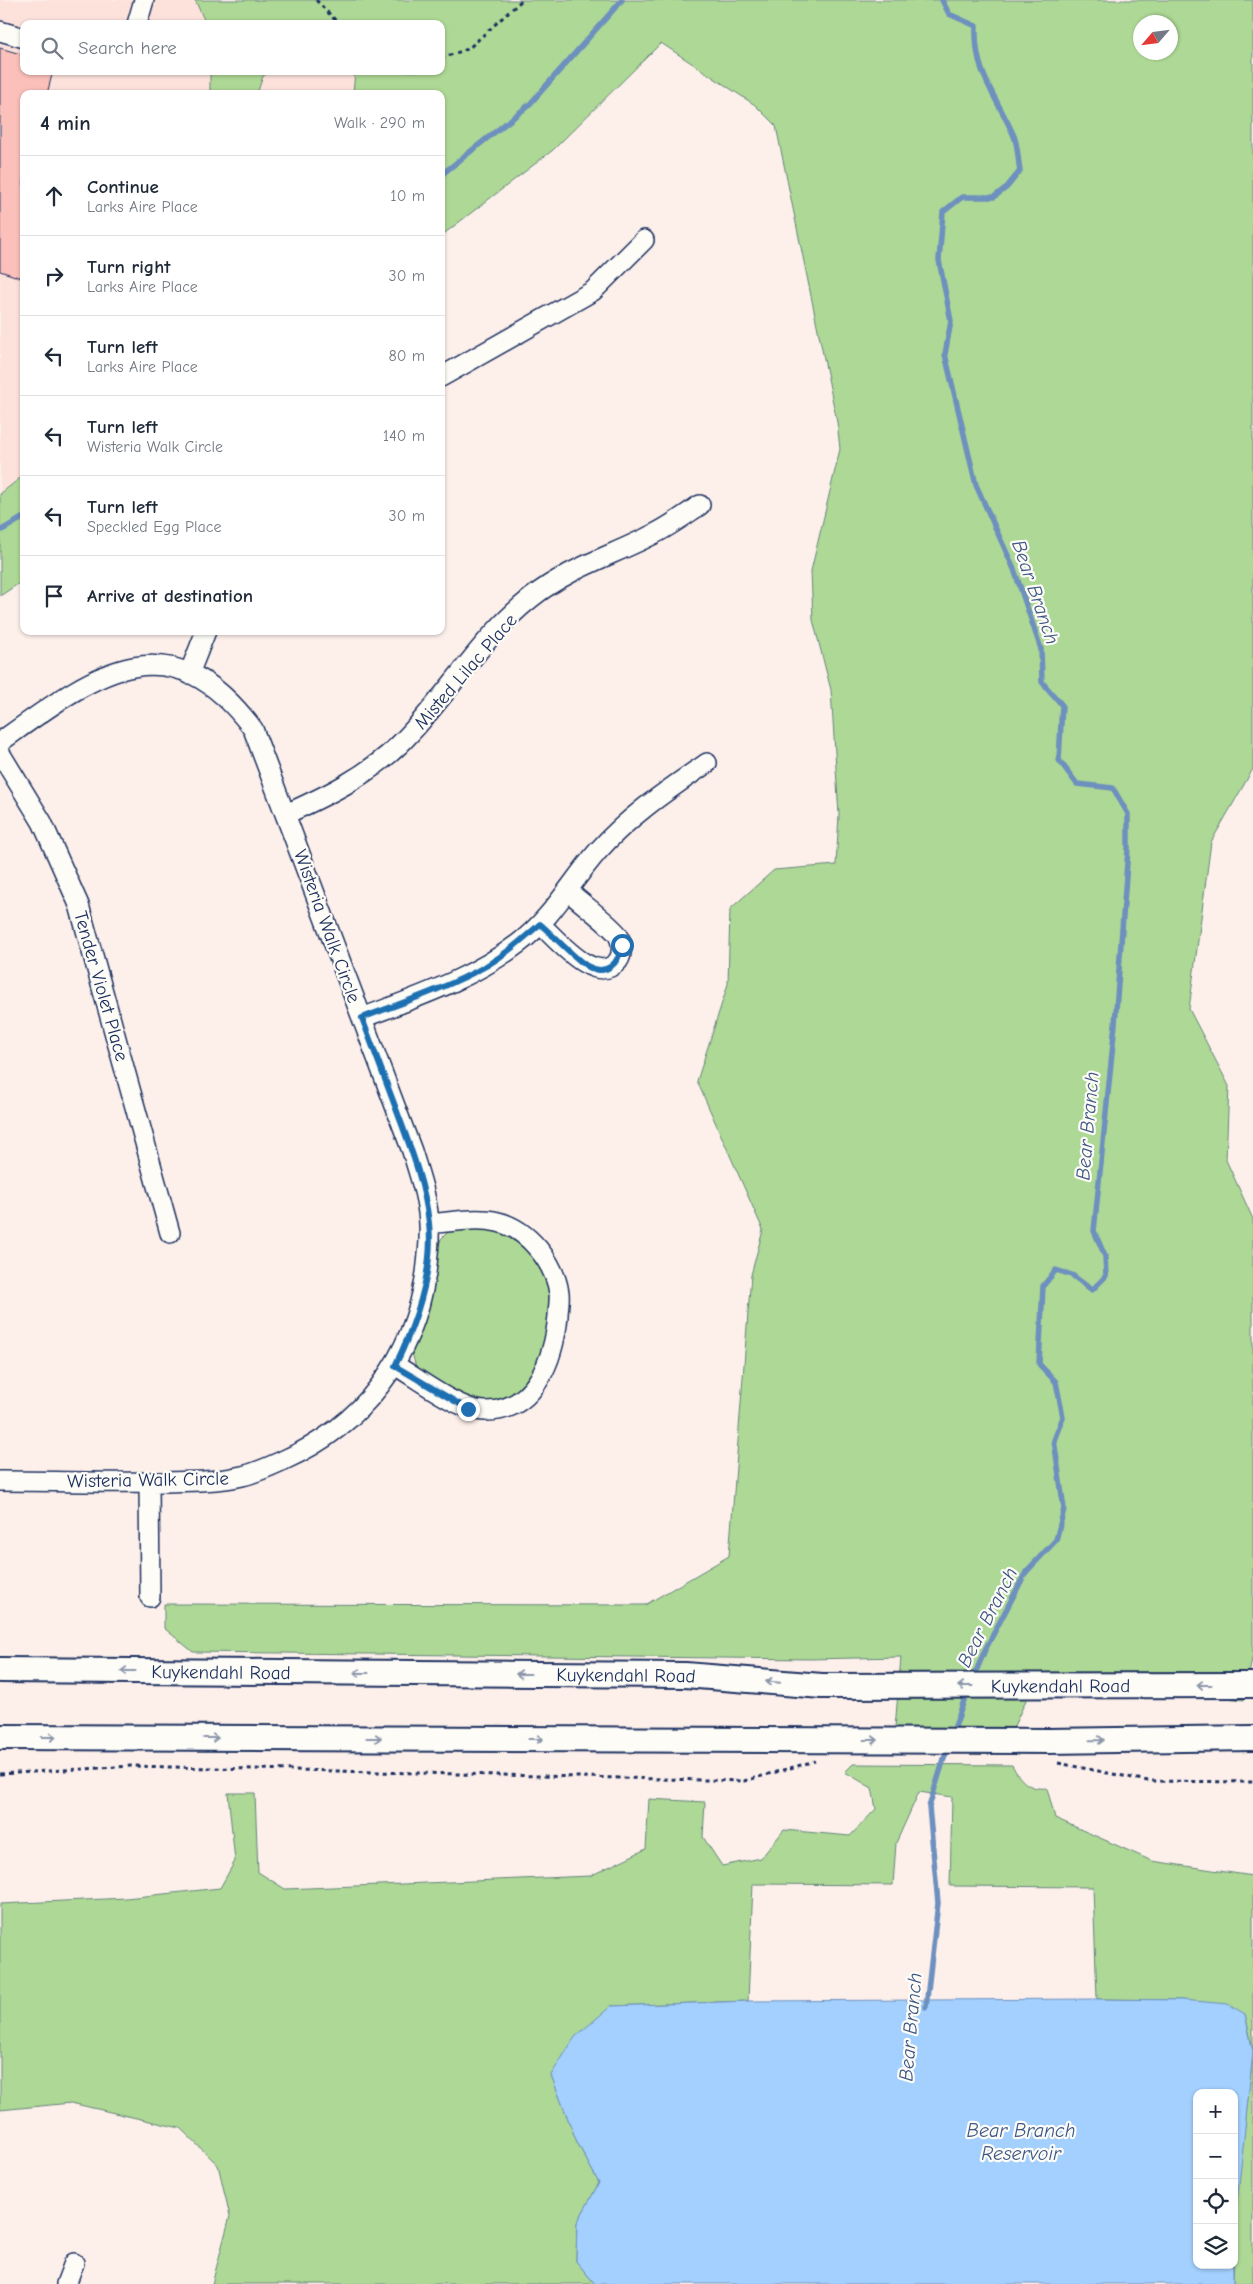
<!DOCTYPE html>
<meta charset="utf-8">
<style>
body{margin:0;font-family:"Comic Neue",sans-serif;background:#f2f2f3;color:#1f2937}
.controls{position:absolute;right:15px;bottom:15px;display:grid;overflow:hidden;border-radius:10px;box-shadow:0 1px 4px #0004}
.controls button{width:45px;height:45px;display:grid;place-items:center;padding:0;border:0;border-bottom:1px solid #e0e1e3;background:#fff;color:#1f2937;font:25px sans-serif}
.compass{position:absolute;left:1133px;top:15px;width:45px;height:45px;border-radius:50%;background:#fff;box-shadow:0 1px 4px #0004;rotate:242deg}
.stop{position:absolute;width:15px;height:15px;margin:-11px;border:4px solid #1f6fb2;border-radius:50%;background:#fff}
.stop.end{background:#1f6fb2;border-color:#fff;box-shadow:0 1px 5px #0008}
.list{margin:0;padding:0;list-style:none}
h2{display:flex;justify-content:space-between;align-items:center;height:65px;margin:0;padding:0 20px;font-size:21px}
h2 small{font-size:16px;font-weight:400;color:#747a83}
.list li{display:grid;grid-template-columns:32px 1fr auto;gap:15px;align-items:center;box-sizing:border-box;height:80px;padding:0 20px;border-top:1px solid #e0e1e3}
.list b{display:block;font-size:19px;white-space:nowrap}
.list p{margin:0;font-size:16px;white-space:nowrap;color:#747a83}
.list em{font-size:16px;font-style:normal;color:#747a83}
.icon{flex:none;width:28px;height:28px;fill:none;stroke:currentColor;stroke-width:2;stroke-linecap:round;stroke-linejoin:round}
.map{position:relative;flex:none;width:1253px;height:2284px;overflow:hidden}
.search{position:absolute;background:#fff;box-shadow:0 1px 4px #0004;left:20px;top:20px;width:425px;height:55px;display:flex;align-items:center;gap:12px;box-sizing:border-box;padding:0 18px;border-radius:10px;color:#747a83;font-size:19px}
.panel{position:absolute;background:#fff;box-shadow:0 1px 4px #0004;left:20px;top:90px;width:425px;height:545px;border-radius:10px}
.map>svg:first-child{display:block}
</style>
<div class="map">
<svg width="1253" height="2284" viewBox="0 0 1253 2284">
<rect width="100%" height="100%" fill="#fdf0eb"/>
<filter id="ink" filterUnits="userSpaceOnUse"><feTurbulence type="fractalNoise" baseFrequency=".02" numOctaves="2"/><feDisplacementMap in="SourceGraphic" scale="10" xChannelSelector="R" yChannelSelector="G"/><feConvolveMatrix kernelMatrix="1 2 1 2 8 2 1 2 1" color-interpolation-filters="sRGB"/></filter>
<g filter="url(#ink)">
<path fill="#fde2dc" d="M0,0H293L316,24H24V71H362L384,94H24V475L0,494Z"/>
<path fill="#aed895" stroke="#64847a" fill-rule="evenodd" d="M195,0H1253V769L1211,842L1189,1009L1229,1086L1226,1160L1253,1219V1654L1244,1700L1083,1683L1028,1696L1013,1728H895L901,1657L810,1659L193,1652L164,1628V1604L645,1605L729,1556L751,1275L763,1230L697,1081L728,984L730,909L774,870L836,865L839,815L831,690L813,620L811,571L840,449L837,422L776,126L755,105L661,43L553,150L441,236V94H353L355,71H441V24H206ZM1140,22H1170V52H1140Z
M210,71H272L263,76L257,94H210Z
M24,475V580L0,596V494Z
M456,1230C468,1230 482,1228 494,1230C501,1231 509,1236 515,1240C527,1249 539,1259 545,1274C556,1306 545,1370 518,1392C506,1401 485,1405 470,1402C459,1400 429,1378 417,1371L412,1353L428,1313L435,1281L438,1248L441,1239L447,1233Z
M853,1764L1012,1765C1020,1780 1028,1790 1047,1788L1055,1818L1152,1861L1253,1876V2050L1245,2014L1182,2000L1097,1999L1093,1887L950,1886L952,1797L919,1792L896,1843L893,1885L753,1884L748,2001L611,2006L551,2075L577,2142L599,2183L577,2223L576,2261L595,2284H212L230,2216L218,2165L180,2128L71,2103L0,2110V1904L126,1898L220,1888L235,1861L228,1793H255L258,1872L285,1889L590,1876L646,1849L649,1799L705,1802L703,1837L722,1866L761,1858L784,1830L850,1836L876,1809L872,1788L845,1772Z
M1253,2052V2284H1233L1235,2218Z"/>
<path fill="#a3d0fe" stroke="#6d90be" d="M1097,1999L1182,2000L1228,2004L1245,2014L1253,2052L1234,2232V2093H1197V2265H1233V2284H595L576,2261L577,2223L599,2183L577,2142L551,2075L575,2037L611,2006L748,2001Z"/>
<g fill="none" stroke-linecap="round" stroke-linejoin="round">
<path stroke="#6d90be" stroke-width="5.5" d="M942,0L949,14L976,26C974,74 996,95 1014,136C1018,146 1018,160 1020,171L1007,187L994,197H962L943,212L939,260L951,321L945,354L976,485L1014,569L1041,649L1042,682L1062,705L1059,760L1077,784L1113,788L1128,814V849L1115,1024L1094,1231L1105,1256L1106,1276L1092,1290L1072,1275L1056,1270L1043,1286L1039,1364L1056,1382L1063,1417L1054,1440L1064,1509L1056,1540L1026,1572L985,1650L972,1681
M441,175L529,105L622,0
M0,531L24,517
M952,1735L967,1692
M926,2007L938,1903L929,1807L948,1746"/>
</g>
<path fill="#fcc0ba" stroke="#1b2f5e" d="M0,48L24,55V71H53L47,94H24V279L0,271Z"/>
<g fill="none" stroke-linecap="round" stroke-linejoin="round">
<defs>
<path id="minor" d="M137,24L144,0
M0,31L24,38
M441,377L593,291L644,240
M189,674L206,631
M0,742C91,677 167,614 253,729L412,1151C419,1174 428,1199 429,1224C430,1240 428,1257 426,1273C413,1359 363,1425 284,1460C271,1466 256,1473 242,1476C217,1482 192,1481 166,1482C111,1483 55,1481 0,1481
M0,753L42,822L79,905L170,1233
M286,814C326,796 367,776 399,745C446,699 479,639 531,598C567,569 611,556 652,535C669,527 685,515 700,505
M540,924C558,940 595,987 618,961C623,954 622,942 618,935C611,925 579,901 568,891
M362,1018C417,997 472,979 519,943C552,918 571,882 598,851C630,815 668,790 707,763
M395,1365C418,1379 460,1411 485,1411C536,1412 554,1357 558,1316C558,1309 560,1300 559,1293C555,1263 528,1229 498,1222C476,1217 451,1222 429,1224
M149,1482L150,1597
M66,2284L74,2263"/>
<g id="major">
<path id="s1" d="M0,1670L685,1675L822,1686L1253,1685"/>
<path d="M0,1737L1048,1741L1253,1738"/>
</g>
</defs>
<use href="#minor" stroke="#1b2f5e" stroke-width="22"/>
<use href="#major" stroke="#1b2f5e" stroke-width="28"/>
<path stroke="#1b2f5e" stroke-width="3" stroke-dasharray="4 4" stroke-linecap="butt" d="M316,0L339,24
M441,58L468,49L522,0
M1058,1763L1148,1781L1253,1782
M0,1774L131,1766L744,1781L815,1761"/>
<use href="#minor" stroke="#fdfcf7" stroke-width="19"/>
<use href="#major" stroke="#fdfcf7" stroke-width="24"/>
</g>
<defs><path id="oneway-shaft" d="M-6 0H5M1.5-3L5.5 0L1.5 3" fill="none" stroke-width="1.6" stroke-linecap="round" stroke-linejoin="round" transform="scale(1.25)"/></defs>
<g stroke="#8c96aa">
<use href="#oneway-shaft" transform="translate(128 1671) rotate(-180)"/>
<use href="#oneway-shaft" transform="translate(361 1673) rotate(-180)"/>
<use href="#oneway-shaft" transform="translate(523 1674) rotate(-180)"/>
<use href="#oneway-shaft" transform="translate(773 1682) rotate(-175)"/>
<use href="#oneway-shaft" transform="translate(1204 1685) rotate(180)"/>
<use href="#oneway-shaft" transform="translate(965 1686) rotate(-180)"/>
<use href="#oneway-shaft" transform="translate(49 1737)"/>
<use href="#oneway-shaft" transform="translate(211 1738)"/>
<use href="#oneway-shaft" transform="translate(374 1738)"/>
<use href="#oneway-shaft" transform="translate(536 1739)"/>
<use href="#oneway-shaft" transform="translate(871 1740)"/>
<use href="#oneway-shaft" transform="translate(1097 1740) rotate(-1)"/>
</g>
</g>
<g fill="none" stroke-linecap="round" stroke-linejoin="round" filter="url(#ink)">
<path stroke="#1f6fb2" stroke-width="6" d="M468,1409L395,1366C416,1323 434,1271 429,1223C425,1185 411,1149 398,1114C386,1082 374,1050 362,1018C404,1002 447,988 486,966C506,954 523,939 540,924C552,934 575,959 587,966C607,977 619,963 622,945"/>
</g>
<g text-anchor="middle" stroke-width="4.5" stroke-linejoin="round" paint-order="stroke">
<g font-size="19" fill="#1b2f5e" stroke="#fdfcf7">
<text transform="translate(465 671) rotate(-49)" y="7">Misted Lilac Place</text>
<text transform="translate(328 926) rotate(70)" y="7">Wisteria Walk Circle</text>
<text transform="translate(102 986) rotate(74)" y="7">Tender Violet Place</text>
<text transform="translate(148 1479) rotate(-1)" y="7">Wisteria Walk Circle</text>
<text dy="7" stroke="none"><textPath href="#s1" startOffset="221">Kuykendahl Road</textPath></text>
<text dy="7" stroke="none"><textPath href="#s1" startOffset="626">Kuykendahl Road</textPath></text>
<text dy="7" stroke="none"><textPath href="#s1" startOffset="1061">Kuykendahl Road</textPath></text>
</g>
<g font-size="20" font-style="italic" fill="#3d5786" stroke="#fdfcf7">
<text transform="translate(1036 592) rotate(71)" y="7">Bear Branch</text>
<text transform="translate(1087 1126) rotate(-85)" y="7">Bear Branch</text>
<text transform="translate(987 1617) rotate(-63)" y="7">Bear Branch</text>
<text transform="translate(910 2027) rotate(-85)" y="7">Bear Branch</text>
<text x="1021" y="2137">Bear Branch<tspan x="1021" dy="23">Reservoir</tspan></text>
</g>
</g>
</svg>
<div class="controls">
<button>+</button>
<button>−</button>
<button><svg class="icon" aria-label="locate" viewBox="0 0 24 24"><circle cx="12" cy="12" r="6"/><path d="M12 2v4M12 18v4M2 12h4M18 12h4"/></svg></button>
<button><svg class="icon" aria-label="layers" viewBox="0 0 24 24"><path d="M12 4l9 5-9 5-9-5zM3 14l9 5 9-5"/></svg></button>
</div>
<svg class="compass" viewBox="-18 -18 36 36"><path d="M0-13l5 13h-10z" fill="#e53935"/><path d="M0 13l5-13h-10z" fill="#747a83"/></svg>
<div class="stop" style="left:622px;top:945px"></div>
<div class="stop end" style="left:468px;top:1409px"></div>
<div class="search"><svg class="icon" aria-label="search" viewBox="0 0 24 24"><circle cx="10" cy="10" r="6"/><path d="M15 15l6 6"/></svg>Search here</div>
<section class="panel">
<h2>4 min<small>Walk · 290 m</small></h2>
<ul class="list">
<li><svg class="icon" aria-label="ahead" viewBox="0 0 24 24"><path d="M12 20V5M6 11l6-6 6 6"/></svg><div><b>Continue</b><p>Larks Aire Place</p></div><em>10 m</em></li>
<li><svg class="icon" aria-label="right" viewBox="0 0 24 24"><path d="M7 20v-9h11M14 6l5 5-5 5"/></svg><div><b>Turn right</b><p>Larks Aire Place</p></div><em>30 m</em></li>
<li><svg class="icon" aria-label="left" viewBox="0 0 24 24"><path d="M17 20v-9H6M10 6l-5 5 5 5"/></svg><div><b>Turn left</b><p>Larks Aire Place</p></div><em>80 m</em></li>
<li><svg class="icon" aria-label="left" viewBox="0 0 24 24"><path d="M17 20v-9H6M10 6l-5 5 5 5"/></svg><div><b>Turn left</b><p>Wisteria Walk Circle</p></div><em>140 m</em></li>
<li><svg class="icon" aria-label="left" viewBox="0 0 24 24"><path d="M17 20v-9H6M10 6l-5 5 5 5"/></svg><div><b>Turn left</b><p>Speckled Egg Place</p></div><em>30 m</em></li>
<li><svg class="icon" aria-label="arrive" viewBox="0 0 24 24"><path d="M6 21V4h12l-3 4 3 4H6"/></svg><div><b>Arrive at destination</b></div></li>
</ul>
</section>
</div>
